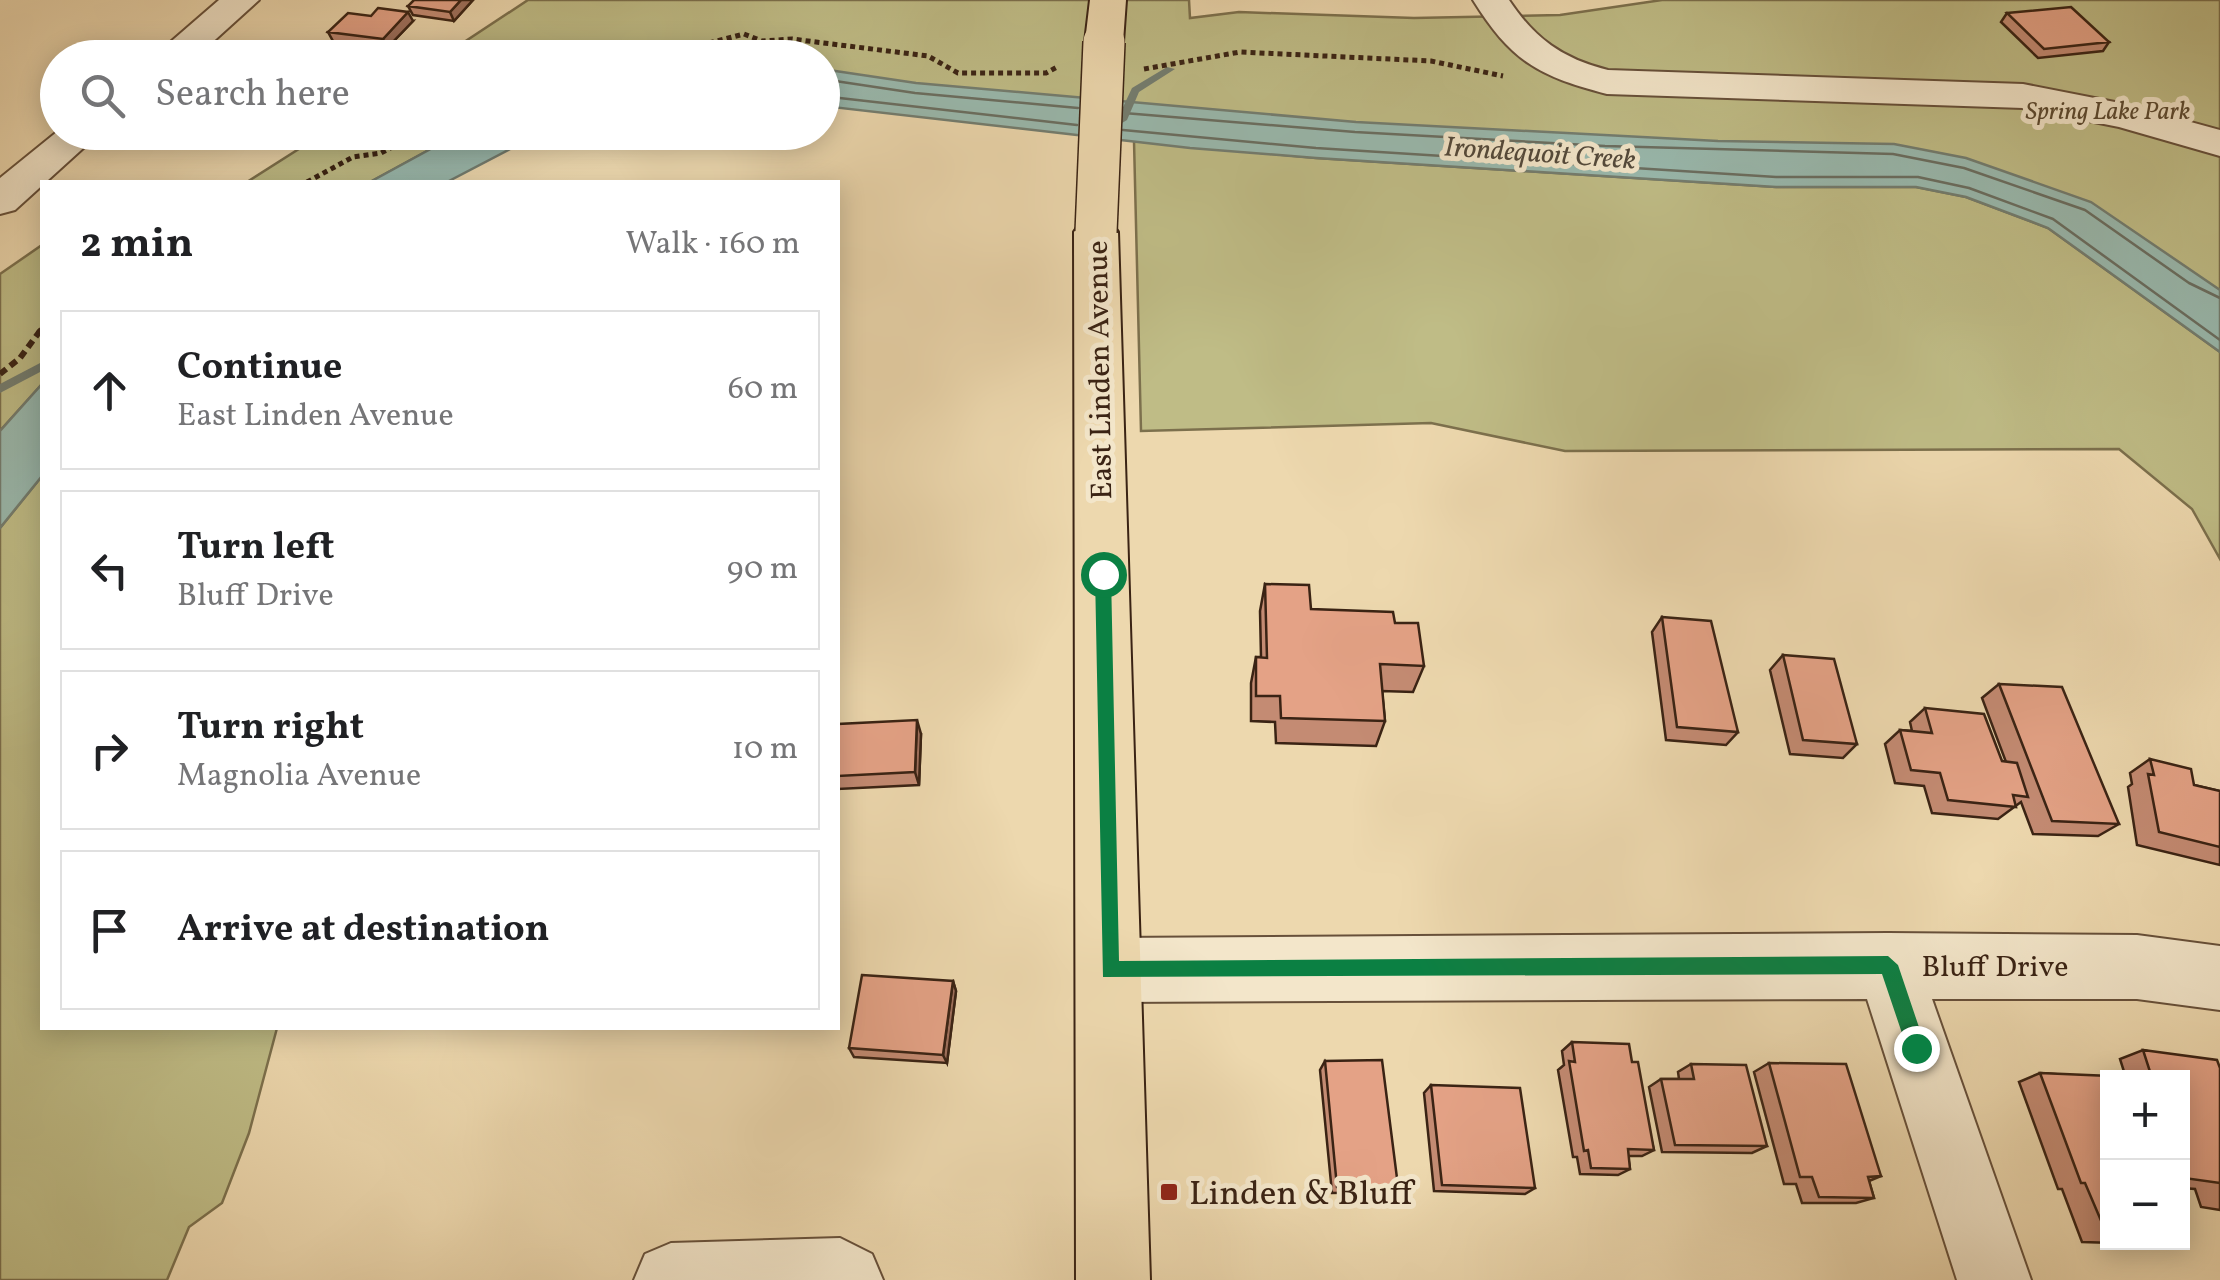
<!DOCTYPE html>
<meta charset="utf-8">
<style>
body{margin:0;font-family:Vollkorn,serif;background:#f2f2f2;color:#202124}
.controls{position:absolute;right:30px;bottom:30px;display:grid;overflow:hidden;border-radius:0px;box-shadow:0 5px 25px #0003}
.controls button{width:90px;height:90px;display:grid;place-items:center;padding:0;border:0;border-bottom:2px solid #e0e0e0;background:#fff;color:#202124;font:50px sans-serif}
.stop{position:absolute;width:30px;height:30px;margin:-22px;border:8px solid #0b8043;border-radius:50%;background:#fff}
.stop.end{background:#0b8043;border-color:#fff;box-shadow:0 2px 10px #0008}
.list{margin:0;padding:0;list-style:none}
h2{display:flex;justify-content:space-between;align-items:center;height:130px;margin:0;padding:0 40px;font-size:42px}
h2 small{font-size:32px;font-weight:400;color:#757577}
.list li{display:grid;grid-template-columns:65px 1fr auto;gap:30px;align-items:center;box-sizing:border-box;height:160px;margin:0 20px 20px;padding:0 20px;border:2px solid #e0e0e0;border-radius:0px}
.list b{display:block;font-size:38px;white-space:nowrap}
.list p{margin:0;font-size:32px;white-space:nowrap;color:#757577}
.list em{font-size:32px;font-style:normal;color:#757577}
.icon{flex:none;width:55px;height:55px;fill:none;stroke:currentColor;stroke-width:2;stroke-linecap:round;stroke-linejoin:round}
.map{position:relative;flex:none;width:2220px;height:1280px;overflow:hidden}
.search{position:absolute;background:#fff;box-shadow:0 5px 25px #0003;left:40px;top:40px;width:800px;height:110px;display:flex;align-items:center;gap:25px;box-sizing:border-box;padding:0 35px;border-radius:55px;color:#757577;font-size:38px}
.panel{position:absolute;background:#fff;box-shadow:0 5px 25px #0003;left:40px;top:180px;width:800px;height:850px;border-radius:0px}
.map>svg:first-child{display:block}
</style>
<div class="map">
<svg width="2220" height="1280" viewBox="0 0 2220 1280">
<rect width="100%" height="100%" fill="#edd8ae"/>
<filter id="stains"><feTurbulence type="fractalNoise" baseFrequency=".002" numOctaves="4"/><feColorMatrix values="0 0 0 0 .2 0 0 0 0 .09 0 0 0 0 .02 0 0 0 .5 -.17"/></filter>
<radialGradient id="worn" r=".72"><stop offset=".6" stop-color="#630" stop-opacity="0"/><stop offset="1" stop-color="#630" stop-opacity=".3"/></radialGradient>
<path fill="#bfbc86" stroke="#7c704d" stroke-width="2.5" d="M528,0H1189L1190,18L1239,12L1414,18L1560,15L1662,0H2220V324L1968,179L823,76L822,58H440Z
M324,133H460L370,182H247Z
M1134,141L1316,158L1776,187H1916L1966,197L2048,228L2220,352V559L2192,509L2119,449L1565,451L1431,423L1141,431Z
M42,245V384L0,431V274Z
M42,476V1028H277L249,1133L222,1203L189,1227L167,1280H0V528Z"/>
<path fill="#99b9ae" stroke="#737d70" stroke-width="2.5" d="M822,69L916,83L1356,122L1718,141L1894,144L1966,158L2091,202L2220,290V352L2048,228L1966,197L1916,187H1776L1316,158L1190,148L823,106Z
M460,133H541L447,182H370Z
M42,384V476L0,528V431Z"/>
<g fill="none" stroke-linecap="round" stroke-linejoin="round">
<path stroke="#6a6e61" stroke-width="2.5" d="M822,79L915,93L1078,108
M822,96L1077,125
M1124,113L1355,132L1605,146L1893,154L1964,168L2085,210L2189,283L2220,298
M1123,130L1316,148L1776,177H1918L1969,188L2053,219L2220,340"/>
<path fill="#737d70" fill-rule="evenodd" d="M1167,67L1175,69L1139,92L1127,120L1122,123L1118,122L1117,120L1132,88Z
M42,362V371L0,393V384Z"/>
<defs>
<path id="minor" d="M219,0H259L195,58H152Z
M1473,0H1509C1535,39 1563,59 1608,70L2023,84L2125,104L2220,130V156L2119,127L2023,108L1607,94C1538,76 1511,61 1473,0Z
M58,131L101,132L15,210L0,214V178Z
M1888,933L2137,935L2220,946V1010L2137,999H1932L2031,1280H1957L1867,999L1110,1002L1087,992L1078,970L1087,948L1110,938Z
M840,1238L872,1254L883,1280H634L645,1254L671,1243Z"/>
<path id="major" d="M1090,0H1126L1123,42L1117,50L1104,53L1091,50L1085,42Z
M1096,218L1111,222L1118,232L1150,1280H1076L1074,232L1081,222Z"/>
</defs>
<use href="#minor" stroke="#67503a" stroke-width="4"/>
<use href="#major" stroke="#3a2314" stroke-width="4"/>
<path stroke="#3a2314" stroke-width="5" stroke-dasharray="5 4" stroke-linecap="butt" d="M595,58L642,44L690,48L744,34L762,41L792,39L928,56L958,73H1046L1057,67
M1144,69L1240,52L1431,61L1503,76
M307,182L353,157L381,153L420,132
M38,333L42,328"/>
<path stroke="#3a2314" stroke-width="6" stroke-dasharray="8 5" stroke-linecap="butt" d="M0,374L20,358L40,331"/>
<use href="#minor" fill="#f3e6ca" fill-rule="evenodd"/>
<use href="#major" fill="#edd8ae" fill-rule="evenodd"/>
<defs>
<path id="major-bridge" d="M1096,232L1104,42"/>
</defs>
<use href="#major-bridge" stroke="#3a2314" stroke-width="44" stroke-linecap="butt"/>
<use href="#major-bridge" stroke="#edd8ae" stroke-width="41"/>
</g>
<path fill="#c48b73" stroke="#3a2314" stroke-width="2.5" d="M473,0L454,21L413,15L408,6Z
M2007,13L2109,42L2103,51L2038,58L2001,22Z
M413,21L387,48L333,41L328,32Z
M1265,584L1311,609L1395,623L1424,666L1413,692L1382,691L1385,721L1376,746L1276,743L1275,722L1251,721V683L1256,657H1261L1260,611Z
M1662,617L1738,732L1726,745L1666,740L1652,632Z
M1783,655L1857,744L1843,758L1790,754L1770,670Z
M1999,684L2119,824L2098,836L2033,834L2021,802L1998,819L1932,813L1924,786L1895,783L1885,744L1900,730L1912,731L1910,722L1925,708L2002,761L2006,762L1982,698Z
M838,724L921,734L919,785L838,789Z
M2150,759L2194,785L2220,791V865L2137,845L2128,787L2132,784L2130,773Z
M953,981L956,991L947,1063L854,1057L849,1048Z
M1572,1042L1632,1062L1654,1150L1642,1156H1628L1630,1169L1618,1175L1580,1174L1577,1157H1573L1558,1070L1564,1065L1562,1051Z
M2143,1050L2220,1068V1210L2201,1207L2195,1189L2182,1188V1078H2126L2120,1059Z
M1325,1061L1398,1186L1391,1192L1332,1193L1320,1070Z
M1769,1063L1881,1176L1869,1181L1874,1198L1856,1203H1802L1796,1184H1784L1754,1072Z
M1691,1064L1767,1146L1752,1153L1662,1152L1649,1087L1661,1079H1679L1678,1072Z
M2040,1073L2108,1078V1242H2156L2148,1244L2082,1242L2062,1189H2058L2019,1082Z
M1431,1085L1535,1188L1525,1194L1434,1191L1424,1093Z"/>
<path fill="#a0715e" stroke="#3a2314" stroke-width="2.5" d="M461,0H473L454,21L450,12Z
M408,12L413,21L387,48L383,39Z
M917,720L921,734L919,785L915,772Z
M953,981L956,991L947,1063L943,1055Z"/>
<path fill="#e4a286" stroke="#3a2314" stroke-width="2.5" d="M414,0H461L450,12L408,6Z
M2071,7L2109,42L2044,49L2007,13Z
M378,8L408,12L383,39L328,32L348,13L371,16Z
M238,54L262,58H234Z
M1265,584L1309,585L1311,609L1393,612L1395,623H1418L1424,666L1380,664L1385,721L1281,718L1280,696H1256V657L1267,658Z
M1662,617L1711,621L1738,732L1677,727Z
M1783,655L1834,659L1857,744L1803,740Z
M1999,684L2062,687L2119,824L2052,821Z
M1925,708L1984,714L2002,761L2017,763L2028,797L2013,795L2016,807L1948,800L1940,773L1911,770L1900,730L1932,733Z
M917,720L915,772L838,776V724Z
M2150,759L2191,769L2194,785L2220,791V847L2159,832L2148,774L2154,775Z
M862,975L953,981L943,1055L849,1048Z
M1572,1042L1629,1044L1632,1062H1638L1654,1150L1628,1149L1630,1169L1591,1168L1588,1150L1584,1151L1569,1061L1575,1062Z
M2143,1050L2217,1060L2220,1068V1183L2184,1178L2182,1078H2152Z
M1382,1060L1398,1186L1337,1187L1325,1061Z
M1769,1063L1846,1064L1881,1176L1868,1177L1874,1198L1819,1197L1812,1177H1800Z
M1691,1064L1746,1065L1767,1146L1675,1145L1661,1079H1694Z
M2040,1073L2110,1076V1078H2108V1237L2085,1183H2081Z
M1431,1085L1520,1088L1535,1188L1442,1185Z"/>
<path fill="#0b8043" d="M1103,567L1111,574L1119,961L1888,956L1898,965L1926,1048L1923,1054H1909L1882,974L1103,977L1095,574Z"/>
<rect fill="#8f2418" stroke="#f3e6ca" stroke-width="4" x="1159" y="1182" width="20" height="20" rx="5"/>
<g text-anchor="middle" stroke-width="10" stroke-linejoin="round" paint-order="stroke">
<g font-size="25" font-style="italic" fill="#5b4930" stroke="#f3e6ca">
<text x="2108" y="119">Spring Lake Park</text>
</g>
<g font-size="28" font-style="italic" fill="#52483a" stroke="#f3e6ca">
<text transform="translate(1540 152) rotate(4)" y="10">Irondequoit Creek</text>
</g>
<g font-size="30" fill="#3a2314" stroke="#f3e6ca">
<text transform="translate(1099 370) rotate(-91)" y="10">East Linden Avenue</text>
<text x="1995" y="976">Bluff Drive</text>
</g>
<g font-size="35" fill="#3a2314" stroke="#f3e6ca" text-anchor="start">
<text x="1189" y="1204">Linden &amp; Bluff</text>
</g>
</g>
<rect width="100%" height="100%" filter="url(#stains)"/>
<rect width="100%" height="100%" fill="url(#worn)"/>
</svg>
<div class="controls">
<button>+</button>
<button>−</button>
</div>
<div class="stop" style="left:1103px;top:574px"></div>
<div class="stop end" style="left:1916px;top:1048px"></div>
<div class="search"><svg class="icon" aria-label="search" viewBox="0 0 24 24"><circle cx="10" cy="10" r="6"/><path d="M15 15l6 6"/></svg>Search here</div>
<section class="panel">
<h2>2 min<small>Walk · 160 m</small></h2>
<ul class="list">
<li><svg class="icon" aria-label="ahead" viewBox="0 0 24 24"><path d="M12 20V5M6 11l6-6 6 6"/></svg><div><b>Continue</b><p>East Linden Avenue</p></div><em>60 m</em></li>
<li><svg class="icon" aria-label="left" viewBox="0 0 24 24"><path d="M17 20v-9H6M10 6l-5 5 5 5"/></svg><div><b>Turn left</b><p>Bluff Drive</p></div><em>90 m</em></li>
<li><svg class="icon" aria-label="right" viewBox="0 0 24 24"><path d="M7 20v-9h11M14 6l5 5-5 5"/></svg><div><b>Turn right</b><p>Magnolia Avenue</p></div><em>10 m</em></li>
<li><svg class="icon" aria-label="arrive" viewBox="0 0 24 24"><path d="M6 21V4h12l-3 4 3 4H6"/></svg><div><b>Arrive at destination</b></div></li>
</ul>
</section>
</div>
